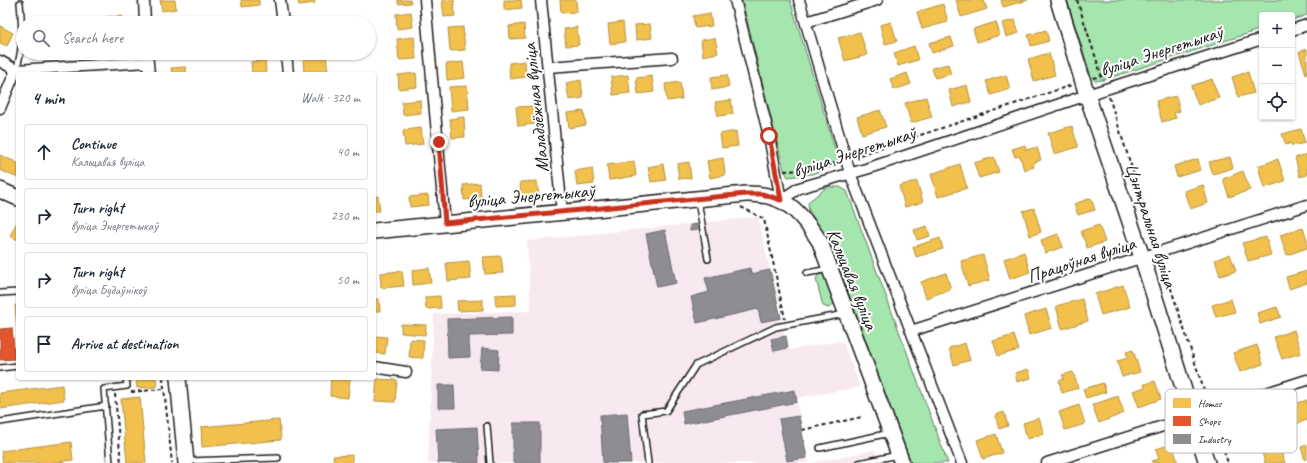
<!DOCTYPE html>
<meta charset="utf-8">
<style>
body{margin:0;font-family:Caveat,sans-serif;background:#f2f2f3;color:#1f2937}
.controls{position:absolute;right:12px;top:12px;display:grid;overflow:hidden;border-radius:4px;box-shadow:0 1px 3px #0004}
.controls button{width:36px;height:36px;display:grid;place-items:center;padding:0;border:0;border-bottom:1px solid #e0e1e3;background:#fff;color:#1f2937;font:20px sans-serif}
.stop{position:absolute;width:12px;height:12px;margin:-9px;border:3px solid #c8321e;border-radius:50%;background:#fff}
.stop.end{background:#c8321e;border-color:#fff;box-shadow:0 1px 4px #0008}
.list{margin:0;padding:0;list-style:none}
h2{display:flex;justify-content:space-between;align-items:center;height:52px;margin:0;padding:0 16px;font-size:17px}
h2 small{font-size:13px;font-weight:400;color:#747a83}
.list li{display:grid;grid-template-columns:26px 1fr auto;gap:12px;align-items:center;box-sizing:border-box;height:56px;margin:0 8px 8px;padding:0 8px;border:1px solid #e0e1e3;border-radius:4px}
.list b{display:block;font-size:15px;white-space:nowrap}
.list p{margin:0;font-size:13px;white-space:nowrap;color:#747a83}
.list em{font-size:13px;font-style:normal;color:#747a83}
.icon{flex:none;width:22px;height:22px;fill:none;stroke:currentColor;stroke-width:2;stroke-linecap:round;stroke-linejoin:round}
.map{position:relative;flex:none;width:1307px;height:463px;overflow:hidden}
.search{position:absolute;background:#fff;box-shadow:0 1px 3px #0004;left:16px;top:16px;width:360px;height:44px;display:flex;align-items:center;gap:10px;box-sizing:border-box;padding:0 14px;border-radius:22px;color:#747a83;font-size:15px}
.panel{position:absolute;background:#fff;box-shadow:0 1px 3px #0004;left:16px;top:72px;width:360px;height:308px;border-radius:4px}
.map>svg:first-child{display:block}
</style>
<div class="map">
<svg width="1307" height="463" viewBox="0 0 1307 463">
<rect width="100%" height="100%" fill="#fff"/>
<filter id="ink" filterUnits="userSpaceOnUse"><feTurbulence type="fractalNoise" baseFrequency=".025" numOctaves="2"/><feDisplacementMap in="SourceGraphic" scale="8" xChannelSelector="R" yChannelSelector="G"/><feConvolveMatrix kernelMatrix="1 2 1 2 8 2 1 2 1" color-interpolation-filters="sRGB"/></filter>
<g filter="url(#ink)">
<path fill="#f8e8ef" d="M758,217L788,350L840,341L843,343L860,387L796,398L809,463H428L434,314L531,311L527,241Z
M875,450L879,463H811Z"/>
<path fill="#a5e5ae" stroke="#608065" d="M742,0H790L838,159L836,165L812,174L788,177L784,170Z
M1067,0H1307V15L1292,20V15H1262V29L1103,80L1095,81L1091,76Z
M827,187H840L847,191L948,463H911L830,243L809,211L808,202Z
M824,274L835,300V303L829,308L823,306L816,279L818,275Z"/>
<path fill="#f2c14e" stroke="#b2903f" d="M160,0H175L176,9L162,11Z
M241,0H259V5L242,7Z
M298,0H314L315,3L299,5Z
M398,0H410L411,3L398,4Z
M442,0H454L455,16L444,17Z
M504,0H521L522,8L504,10Z
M560,0H576L577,12L561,13Z
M956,0H984L987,9L961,17Z
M1001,0H1028L1003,7Z
M943,4L948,22L922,29L917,12Z
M411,12L413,27L397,29L396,14Z
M710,13L712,26L695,28L693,16Z
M122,16L123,23H106V17Z
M262,19L263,23H245V21Z
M1015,20L1019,33L1006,37L1002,23Z
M623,22L625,42L610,44L608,24Z
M891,22L897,41L885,44L880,25Z
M996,22L1000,35L977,42L973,29Z
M524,24L525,38L510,39L509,26Z
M650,24L652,38L636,40L635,25Z
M0,26L13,33L7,46L0,43Z
M463,27L465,50L450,51L448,28Z
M577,27L579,45L566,46L564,29Z
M1046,30L1049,41L1031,46L1028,35Z
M860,32L867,55L845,61L838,38Z
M414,37L416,59L399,60L397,39Z
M951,37L954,46L932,53L929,43Z
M715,38L718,53L703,56L701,40Z
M914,46L918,60L898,66L894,53Z
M1307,49V74H1306L1299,52Z
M32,53H44V58L32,59Z
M1049,53L1055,75L1034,81L1028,59Z
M326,55L328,73L304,74L303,57Z
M265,60L266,74H252L251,62Z
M525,61L526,77L510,79L509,63Z
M463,62L465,78L447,80L446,64Z
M948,64L951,74L935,78L932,68Z
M186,67V74H172L171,68Z
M1248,72L1254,93L1238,97L1232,77Z
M416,73L417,87L399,89L398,75Z
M907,73L911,84L894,90L890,79Z
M628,75L630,93L613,95L611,77Z
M727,75L729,87L712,90L711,77Z
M1006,75L1010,89L991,95L986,81Z
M652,76L654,92L638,94L636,78Z
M1212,79L1219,98L1198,105L1191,86Z
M581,80L583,98L569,100L566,83Z
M680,82L682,99L667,101L665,84Z
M967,85L971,102L953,107L949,90Z
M467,86L469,109L451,111L449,87Z
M1176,96L1180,111L1174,113L1176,118L1162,122L1156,101Z
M926,97L932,117L911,123L905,103Z
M420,100L421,113L403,115L402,102Z
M731,100L733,114L718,116L715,102Z
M533,106L535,124L518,126L516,107Z
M880,110L886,127L862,134L857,117Z
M584,111L586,125L569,128L567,113Z
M464,117L465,137L452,138L450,119Z
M1072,126L1078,147L1054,154L1048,133Z
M421,128L423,144L405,146L403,130Z
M1301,129L1305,143L1292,146L1291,143L1286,145L1282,134Z
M736,131L738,146L722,148L720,134Z
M1025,145L1026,150L1037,147L1041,160L1033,163L1034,167L1024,170L1020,156L1015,157L1012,149Z
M1307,154V175L1300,177L1295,158Z
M0,155L18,163V178L0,170Z
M994,157L999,172L979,178L974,163Z
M1230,157L1233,168L1213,174L1209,162Z
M723,158L725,175L710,178L707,161Z
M1198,159L1201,170L1177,177L1174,166Z
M1278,159L1285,181L1264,188L1258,166Z
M634,161L636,176L609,180L607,165Z
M689,162L691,178L679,179L677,164Z
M663,164L666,180L651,182L648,167Z
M960,164L967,188L938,197L931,174Z
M592,168L594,184L577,186L575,171Z
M1243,171L1250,190L1229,197L1223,179Z
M537,181L539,198L521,199L520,182Z
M917,181L923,202L905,207L899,186Z
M480,183L481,198L464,200L463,185Z
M1203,185L1208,203L1190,209L1184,191Z
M428,195L429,205L410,207L409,197Z
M378,196L380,211H374V197Z
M1091,198L1095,210L1078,215L1074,204Z
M1034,208L1041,232L1030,236L1023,211Z
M17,222L18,223V240L10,236Z
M1099,225L1105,242L1087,248L1081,231Z
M927,226L930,236L917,240L914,230Z
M1303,228L1307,239V248L1287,255L1280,235Z
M1058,234L1063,247L1045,253L1041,240Z
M1266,237L1271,255L1248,261L1242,243Z
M940,238L943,249L916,257L913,247Z
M1024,252L1030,272L1010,279L1004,259Z
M1230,254L1236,271L1220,276L1215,260Z
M983,255L990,280L968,286L961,261Z
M501,256L503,273L485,274L483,257Z
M469,261L471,279L448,281L446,263Z
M429,268L431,283L413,285L412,270Z
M402,271L404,286L381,288L380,273Z
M1307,271V283L1289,289L1286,277Z
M946,273L951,289L926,298L921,282Z
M1123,285L1130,307L1101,315L1095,294Z
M516,294V305L496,306L495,295Z
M440,296L441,308L426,309L425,297Z
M374,299H379L380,311H374Z
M1082,299L1088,321L1062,329L1056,306Z
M1231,299L1235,312L1216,317L1212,305Z
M483,300V310L458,311L457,301Z
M15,305H18V328H17Z
M1277,307L1281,317L1260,324L1257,313Z
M1046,309L1052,328L1029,335L1024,316Z
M401,324L426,325L425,335L401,333Z
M1294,330L1301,353L1282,359L1274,337Z
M1014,335L1019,350L998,356L993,341Z
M374,336L387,337L385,354L374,353Z
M410,339L424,340L423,358L409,357Z
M965,343L970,360L954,365L949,348Z
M1257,345L1263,364L1240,372L1233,353Z
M1133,350L1140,372L1122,377L1117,361L1128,358L1126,352Z
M1028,369L1031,378L1017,382L1015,373Z
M1073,372L1078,388L1062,393L1059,381L1064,379L1062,375Z
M136,378H156L157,387L137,388Z
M331,378H350L348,398L330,396Z
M377,379L397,380L395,402L375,401Z
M1155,381L1161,399L1139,407L1133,391L1145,387L1144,384Z
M1103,383L1106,392L1086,398L1083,389Z
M62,385L64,400L0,409V393Z
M1118,396L1124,413L1099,423L1092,405Z
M140,397L146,463H127L121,399Z
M1307,400V420L1296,424L1291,405Z
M1079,405L1085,424L1065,430L1059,412Z
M1004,412L1008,426L999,429L995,415Z
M1039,418L1044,434L1027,439L1023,423Z
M279,420L281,440L202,447L201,427Z
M996,434L1002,453L983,459L977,440Z
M71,442L73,460L50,463H3L1,451Z
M1172,444L1178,463H1153L1152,461L1159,459L1156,449Z
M1307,445V459L1305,460L1301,447Z
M1280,448L1285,463H1265L1262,453Z
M352,455V463H334L333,456Z"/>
<path fill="#e4572e" stroke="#a84529" d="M12,328L15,359L0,360V329Z"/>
<path fill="#8d8d92" stroke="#6b6b6f" d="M697,224L698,230L690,231V225Z
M665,230L676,283L657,287L646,234Z
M750,268L751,274L770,270L781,318L761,322L758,309L697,323L691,297L709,292L705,278Z
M512,317V335L469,336L470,357L448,358L447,319Z
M786,336L788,348L774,351L771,339Z
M482,348L499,350L498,370L480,369Z
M438,385H454L455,408H438Z
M795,390L797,402L684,424L682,411Z
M627,413L631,463H603L600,415Z
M799,416L807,458L787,461L779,419Z
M513,423H540V463H513Z
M477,427L479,463H438L436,429Z"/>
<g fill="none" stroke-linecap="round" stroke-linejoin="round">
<defs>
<path id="lane" d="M16,70C24,47 22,26 20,3
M698,201L708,259
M807,273L829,269
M0,293L18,292
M0,368L18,366
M0,422L106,406
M487,426L490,463
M820,448L890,433
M187,461L278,458
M110,463L104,389L127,386L126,378
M648,463L642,414L666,411L696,365L776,327L845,314
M859,463L898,455"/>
<path id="street" d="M144,0L145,23
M280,0L283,23
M425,0L445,223
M541,0L562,212
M735,0L769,136L781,200L799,188L866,169L1087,95L1262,39
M799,0L850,173L962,463
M806,22L877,0
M1292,30L1307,25
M147,53L149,74
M286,53L288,74
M0,61L16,70L148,62
M548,67L672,58
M0,108L16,70
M911,331L1307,205
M374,367L406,372
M1047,463L1307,380"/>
<path id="secondary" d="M1058,0L1087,95L1142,257L1207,463
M0,190L18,198
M374,231L746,194C784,193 800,211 820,242L902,463
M178,378L186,463"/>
</defs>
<use href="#lane" stroke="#1c1c1c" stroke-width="8"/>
<use href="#street" stroke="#1c1c1c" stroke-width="13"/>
<use href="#secondary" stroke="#1c1c1c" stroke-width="18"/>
<path stroke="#1c1c1c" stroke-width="2" stroke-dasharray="4 3" stroke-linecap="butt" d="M1077,0L1103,80
M1093,78L1102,76
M1109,97L1156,243
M854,157L1072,85
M784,171L811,170L836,163
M741,207L764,219L785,319
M1162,261L1208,403
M163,378L172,463
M131,392L164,389
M115,394L121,463
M1213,418L1228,463
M1207,428L1215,425
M802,430L862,417"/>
<use href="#lane" stroke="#fff" stroke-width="5"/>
<use href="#street" stroke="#fff" stroke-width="10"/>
<use href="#secondary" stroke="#fff" stroke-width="15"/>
</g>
</g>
<g fill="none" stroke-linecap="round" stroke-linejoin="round" filter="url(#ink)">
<path stroke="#c8321e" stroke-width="5" d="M439,142L445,223L746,194H762L781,200L769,136"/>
</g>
<g text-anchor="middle" stroke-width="4" stroke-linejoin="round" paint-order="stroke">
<g font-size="19" fill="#1c1c1c" stroke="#fff">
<text transform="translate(1161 50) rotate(-18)" y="7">вуліца Энергетыкаў</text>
<text transform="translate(535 108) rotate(-96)" y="7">Маладзёжная вуліца</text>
<text transform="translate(854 151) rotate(-18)" y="7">вуліца Энергетыкаў</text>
<text transform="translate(531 195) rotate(-5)" y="7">вуліца Энергетыкаў</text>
<text transform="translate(1152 225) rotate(72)" y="7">Цэнтральная вуліца</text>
<text transform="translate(1081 259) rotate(-18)" y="7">Працоўная вуліца</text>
<text transform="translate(853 279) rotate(68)" y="7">Кальцавая вуліца</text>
</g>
</g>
<rect x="1165" y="389" width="132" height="64" rx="6" fill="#fff" stroke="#bbb" stroke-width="1"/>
<rect x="1173" y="398" width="18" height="10" fill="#f2c14e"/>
<rect x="1173" y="416" width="18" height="10" fill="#e4572e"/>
<rect x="1173" y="434" width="18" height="10" fill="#8d8d92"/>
<g font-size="11" fill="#1c1c1c">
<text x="1198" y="407">Homes</text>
<text x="1198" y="425">Shops</text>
<text x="1198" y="443">Industry</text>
</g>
</svg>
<div class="controls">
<button>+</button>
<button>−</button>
<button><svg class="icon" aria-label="locate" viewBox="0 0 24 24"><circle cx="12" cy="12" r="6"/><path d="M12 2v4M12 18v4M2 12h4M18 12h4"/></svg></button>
</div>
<div class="stop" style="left:769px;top:136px"></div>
<div class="stop end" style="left:439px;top:142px"></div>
<div class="search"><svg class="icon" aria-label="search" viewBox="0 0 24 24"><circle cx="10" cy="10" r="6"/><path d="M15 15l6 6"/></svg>Search here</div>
<section class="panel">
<h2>4 min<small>Walk · 320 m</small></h2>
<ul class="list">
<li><svg class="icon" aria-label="ahead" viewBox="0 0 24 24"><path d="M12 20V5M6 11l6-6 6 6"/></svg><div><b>Continue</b><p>Кальцавая вуліца</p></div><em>40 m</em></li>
<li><svg class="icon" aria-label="right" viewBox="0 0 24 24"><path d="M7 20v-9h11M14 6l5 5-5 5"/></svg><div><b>Turn right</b><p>вуліца Энергетыкаў</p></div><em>230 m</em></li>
<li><svg class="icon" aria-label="right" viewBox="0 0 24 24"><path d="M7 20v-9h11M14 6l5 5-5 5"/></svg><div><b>Turn right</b><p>вуліца Будаўнікоў</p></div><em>50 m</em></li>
<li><svg class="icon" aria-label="arrive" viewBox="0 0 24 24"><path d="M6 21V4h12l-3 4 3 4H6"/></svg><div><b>Arrive at destination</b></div></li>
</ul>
</section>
</div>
